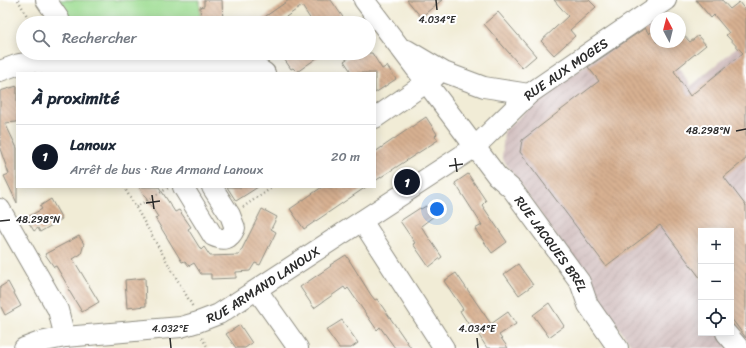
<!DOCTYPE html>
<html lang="fr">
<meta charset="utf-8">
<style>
body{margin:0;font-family:Sriracha,sans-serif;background:#f2f2f3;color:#1f2937}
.controls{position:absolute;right:12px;bottom:12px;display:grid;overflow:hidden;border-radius:0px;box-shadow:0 2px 10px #0003}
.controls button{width:36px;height:36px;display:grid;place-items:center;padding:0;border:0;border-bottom:1px solid #e0e1e3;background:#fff;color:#1f2937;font:20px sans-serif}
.compass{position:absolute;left:650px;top:12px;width:36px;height:36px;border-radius:50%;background:#fff;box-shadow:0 2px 10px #0003;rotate:353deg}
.you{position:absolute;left:437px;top:209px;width:14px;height:14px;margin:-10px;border:3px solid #fff;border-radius:50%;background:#1a73e8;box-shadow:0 0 0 6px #1a73e833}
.badge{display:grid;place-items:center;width:26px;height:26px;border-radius:50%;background:#111827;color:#fff;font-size:13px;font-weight:700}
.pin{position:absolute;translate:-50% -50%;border:2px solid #fff;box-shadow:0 1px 4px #0006}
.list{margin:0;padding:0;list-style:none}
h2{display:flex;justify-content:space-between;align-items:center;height:52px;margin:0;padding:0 16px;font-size:17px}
h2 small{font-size:13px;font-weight:400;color:#747a83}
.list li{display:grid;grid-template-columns:26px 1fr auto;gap:12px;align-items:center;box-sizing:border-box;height:64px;padding:0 16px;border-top:1px solid #e0e1e3}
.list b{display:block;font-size:15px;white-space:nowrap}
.list p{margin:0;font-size:13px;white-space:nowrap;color:#747a83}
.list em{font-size:13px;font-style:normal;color:#747a83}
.icon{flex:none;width:22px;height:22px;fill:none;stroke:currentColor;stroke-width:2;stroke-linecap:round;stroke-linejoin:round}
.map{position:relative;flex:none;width:746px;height:348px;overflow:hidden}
.search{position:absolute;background:#fff;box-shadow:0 2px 10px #0003;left:16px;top:16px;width:360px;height:44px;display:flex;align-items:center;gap:10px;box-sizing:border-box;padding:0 14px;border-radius:22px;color:#747a83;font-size:15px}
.panel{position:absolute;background:#fff;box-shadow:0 2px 10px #0003;left:16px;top:72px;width:360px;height:116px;border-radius:0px}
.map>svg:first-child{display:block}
</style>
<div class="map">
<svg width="746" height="348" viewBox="0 0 746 348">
<defs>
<pattern id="industrial-furrows" width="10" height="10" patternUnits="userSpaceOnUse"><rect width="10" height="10" fill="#d2bfbf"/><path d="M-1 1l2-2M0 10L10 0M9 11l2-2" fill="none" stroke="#b4a4a4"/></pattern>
<pattern id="building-back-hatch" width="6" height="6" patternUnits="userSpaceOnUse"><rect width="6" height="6" fill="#d7b091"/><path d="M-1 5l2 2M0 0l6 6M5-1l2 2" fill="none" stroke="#af8f77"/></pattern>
</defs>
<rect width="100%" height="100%" fill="#fff"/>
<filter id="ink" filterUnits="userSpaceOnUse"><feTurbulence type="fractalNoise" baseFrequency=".025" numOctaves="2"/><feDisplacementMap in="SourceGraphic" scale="8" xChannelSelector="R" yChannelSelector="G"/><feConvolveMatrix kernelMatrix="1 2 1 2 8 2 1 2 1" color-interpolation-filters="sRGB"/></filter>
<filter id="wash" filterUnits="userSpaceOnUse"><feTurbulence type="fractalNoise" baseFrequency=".012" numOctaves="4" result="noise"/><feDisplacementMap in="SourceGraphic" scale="16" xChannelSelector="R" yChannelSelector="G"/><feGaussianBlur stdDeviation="0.9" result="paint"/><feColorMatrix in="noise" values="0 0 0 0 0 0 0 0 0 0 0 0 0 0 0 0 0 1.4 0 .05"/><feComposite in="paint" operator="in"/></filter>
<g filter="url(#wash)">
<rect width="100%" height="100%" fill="#f1ecd6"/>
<path fill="url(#industrial-furrows)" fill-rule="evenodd" d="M647,21L656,34V42H662L691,86L746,39V348H633L502,158L504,131L544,95ZM701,231H731V333H701Z"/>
<path fill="#9cdc91" stroke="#64845e" d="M54,0H200V23H67Z
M76,53H199V58L78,59Z"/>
<g id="blocks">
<path fill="url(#building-back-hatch)" d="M204,0H222L223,23H201L200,7L204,6Z
M289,0H331L347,23H313L302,6L277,23H256Z
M407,0H442L421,17Z
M554,0H589L596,7L570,30L575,36L554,55L541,41L568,16Z
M696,0H722L730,9L739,2L746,11V159L724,177L746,206V338L731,318V231H701V279L660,225L606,266L520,152L522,140L599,81L588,67L645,28L649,34L656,28V42H680V31L690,42L698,36L706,45L674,71L690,96L743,53L726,35L729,33L714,15L711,18Z
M498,12L536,56L522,68L484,24Z
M280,53H324L297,72L293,68L291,69Z
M356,53H372L382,69L387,66L396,79L375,93V73H352L344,61Z
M17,86V122L5,123L17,148V203L4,176L9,174L0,149V91Z
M426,117L437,134L435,136L438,140L375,181V152Z
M468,174L486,201L482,205L507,242L492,253L475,229L482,225L455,183Z
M139,187H159L175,212L179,210L191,227L188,229L201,250L204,247L210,256L239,255L262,209L277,217L271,229L276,232L260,265L255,263L250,271L236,272V278L211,279V274H201L194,263L189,266L185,261L182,262L155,218L158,217Z
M227,187H258L236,201Z
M322,187H366L304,229L290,209Z
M51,199L62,219L40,232L38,228L34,231L26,218L42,209L40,206Z
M426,206L434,216L421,226L442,257L429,267L413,244L415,243L400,221L420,208L421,209Z
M79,236L84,244L81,254L73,259L99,302L82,312L68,289L69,288L56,266L54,267L45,254Z
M346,255L371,295L375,300L377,299L411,348H395L380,327L377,330L348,288L346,290L344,287L314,308L300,287L331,266L330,265Z
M518,264L533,285L519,295L504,274Z
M456,273L491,324L508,312L516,324L499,335L508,348H487L471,323L469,325L460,311L463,309L444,281Z
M145,278L146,306L127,308L125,280Z
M8,282L21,306L5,315L0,305V287Z
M549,303L564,326L549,337L533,315Z
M342,320L358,343L351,348H339L326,330Z
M240,325L252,343L245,348H236L226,334Z"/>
</g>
</g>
<g filter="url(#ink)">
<use href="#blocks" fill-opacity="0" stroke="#8e8c80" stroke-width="1"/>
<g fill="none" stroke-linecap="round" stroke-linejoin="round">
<defs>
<g id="minor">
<path d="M46,0L59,19L60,23"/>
<path id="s1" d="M364,0L497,176L512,189L580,282L588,305L618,348"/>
<path d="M407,50L444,72L484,87L529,94"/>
<path d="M0,71L19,64L31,62L55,66L241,65L256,67L265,73"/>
<path d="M375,118L436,76"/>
<path d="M183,187L213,236C224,241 230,240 235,228L230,215L212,187"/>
<path d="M0,209L58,310L65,337"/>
<path d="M362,221L444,348"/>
<path d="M257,290L298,348"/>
<path d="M726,333L739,348"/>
<path id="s2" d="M24,348L40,342L65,337L181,327L198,322L219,314L475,147L529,94L666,0"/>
</g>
</defs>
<use href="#minor" stroke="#8e8c80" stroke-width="22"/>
<path stroke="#8e8c80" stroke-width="2.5" stroke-dasharray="1 3" stroke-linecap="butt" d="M18,0L31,23
M124,187L193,307
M136,207L168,188
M243,207L273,187
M202,338L208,348"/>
<use href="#minor" stroke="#fff" stroke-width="20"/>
</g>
</g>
<path fill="none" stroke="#2b2b2b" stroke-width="1.5" d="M436,0L437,10M736,131L746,129M455,158L457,172M449,166L463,164M152,195L154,209M146,203L160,201M0,221L10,220M170,338L171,348M477,338L478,348"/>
<g text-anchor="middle" stroke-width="4" stroke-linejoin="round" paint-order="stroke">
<g font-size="13" fill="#2b2b2b" stroke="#fff">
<text dy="5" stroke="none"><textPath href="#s2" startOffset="625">RUE AUX MOGES</textPath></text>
<text dy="5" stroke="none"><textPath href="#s1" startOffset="308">RUE JACQUES BREL</textPath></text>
<text dy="5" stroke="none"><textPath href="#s2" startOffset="252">RUE ARMAND LANOUX</textPath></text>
</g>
</g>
<g font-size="10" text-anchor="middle" fill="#2b2b2b" stroke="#fff" stroke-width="4" stroke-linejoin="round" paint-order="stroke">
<text x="437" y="23">4.034°E</text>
<text x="708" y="134">48.298°N</text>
<text x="38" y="223">48.298°N</text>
<text x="170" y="332">4.032°E</text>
<text x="477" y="332">4.034°E</text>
</g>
</svg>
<div class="controls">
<button>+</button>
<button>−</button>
<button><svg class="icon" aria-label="locate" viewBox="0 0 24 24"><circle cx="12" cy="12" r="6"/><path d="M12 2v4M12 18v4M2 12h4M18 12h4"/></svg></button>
</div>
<svg class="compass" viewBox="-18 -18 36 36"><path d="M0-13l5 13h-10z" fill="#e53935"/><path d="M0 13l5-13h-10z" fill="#747a83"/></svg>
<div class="you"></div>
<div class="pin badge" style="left:407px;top:182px">1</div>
<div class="search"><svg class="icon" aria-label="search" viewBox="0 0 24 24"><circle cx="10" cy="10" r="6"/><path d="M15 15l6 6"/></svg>Rechercher</div>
<section class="panel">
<h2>À proximité<small></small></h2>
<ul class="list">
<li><span class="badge">1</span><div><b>Lanoux</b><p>Arrêt de bus · Rue Armand Lanoux</p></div><em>20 m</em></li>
</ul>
</section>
</div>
